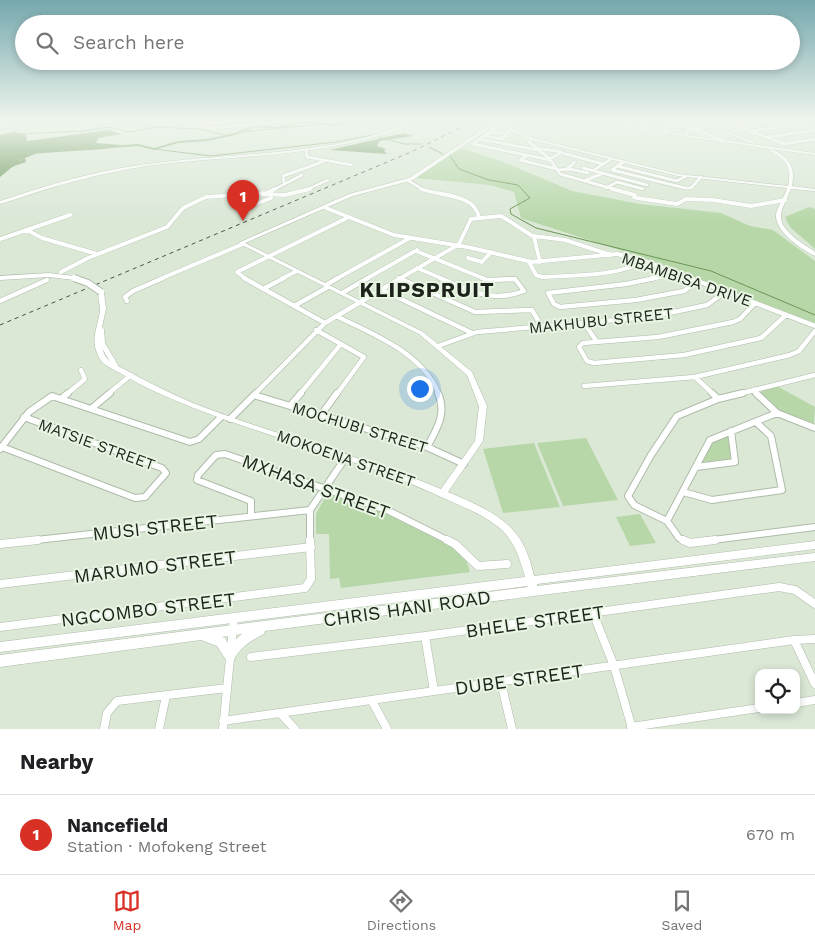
<!DOCTYPE html>
<meta charset="utf-8">
<style>
body{margin:0;font-family:"Work Sans",sans-serif;background:#f6f6f6;color:#202124}
.controls{position:absolute;right:15px;bottom:15px;display:grid;overflow:hidden;border-radius:10px;box-shadow:0 2px 8px #0003}
.controls button{width:45px;height:45px;display:grid;place-items:center;padding:0;border:0;border-bottom:1px solid #e0e0e0;background:#fff;color:#202124;font:25px sans-serif}
.you{position:absolute;left:419px;top:388px;width:18px;height:18px;margin:-12px;border:4px solid #fff;border-radius:50%;background:#1a73e8;box-shadow:0 0 0 8px #1a73e833}
.badge{display:grid;place-items:center;width:32px;height:32px;border-radius:50%;background:#d93025;color:#fff;font-size:16px;font-weight:700}
.pin{position:absolute;translate:-50% -41px;filter:drop-shadow(0 1px 2px #0008)}
.pin::after{content:'';position:absolute;top:26px;width:18px;height:15px;background:inherit;clip-path:polygon(0 0,100% 0,50% 100%)}
.list{margin:0;padding:0;list-style:none}
h2{display:flex;justify-content:space-between;align-items:center;height:65px;margin:0;padding:0 20px;font-size:21px}
h2 small{font-size:16px;font-weight:400;color:#757577}
.list li{display:grid;grid-template-columns:32px 1fr auto;gap:15px;align-items:center;box-sizing:border-box;height:80px;padding:0 20px;border-top:1px solid #e0e0e0}
.list b{display:block;font-size:19px;white-space:nowrap}
.list p{margin:0;font-size:16px;white-space:nowrap;color:#757577}
.list em{font-size:16px;font-style:normal;color:#757577}
.icon{flex:none;width:28px;height:28px;fill:none;stroke:currentColor;stroke-width:2;stroke-linecap:round;stroke-linejoin:round}
.map{position:relative;flex:none;width:815px;height:729px;overflow:hidden}
.search{position:absolute;background:#fff;box-shadow:0 2px 8px #0003;left:15px;right:15px;top:15px;height:55px;display:flex;align-items:center;gap:12px;box-sizing:border-box;padding:0 18px;border-radius:28px;color:#757577;font-size:19px}
.sheet{height:145px;background:#fff}
nav{display:flex;justify-content:space-around;align-items:center;box-sizing:border-box;height:70px;border-top:1px solid #e0e0e0;background:#fff;font-size:14px;color:#757577}
nav a{display:grid;justify-items:center;gap:2px}
nav .on{color:#d93025}
.map>svg:first-child{display:block}
</style>
<div class="map">
<svg width="815" height="729" viewBox="0 0 815 729">
<rect width="100%" height="100%" fill="#dbe8d6"/>
<path fill="#b7d7a9" d="M458,149H465L503,162L572,191L640,204L721,213L750,226L773,230L815,261V323L650,260L521,218L514,192L490,185L415,178Z
M809,207L815,209V249L790,227L785,217Z
M777,386L815,407L814,423L810,424L781,413L760,394L763,390Z
M726,436L729,438L733,459L703,462L710,443Z
M586,438L618,500L563,506L537,443Z
M534,443L560,507L503,513L483,449Z
M331,494L380,510L454,547L466,559L470,572L341,588L339,578L330,579L329,534H316V514L326,496Z
M640,514L656,543L630,546L616,517Z"/>
<path fill="#6a9556" d="M109,130L122,134L98,138L96,143L121,145L104,149L28,154L0,177V135L14,132L26,135L27,141Z
M404,133L413,136L380,141L377,146L386,149L384,151L387,154L330,150Z"/>
<g fill="none" stroke-linecap="round" stroke-linejoin="round">
<path stroke="#6a9556" stroke-width="1" d="M241,132L325,124
M19,134L84,131L108,127L130,132L156,127L199,129L225,135
M379,137L404,144H422
M429,147L443,154
M154,149L211,156L336,142L373,135
M450,156L459,169L489,180L518,185L530,198L510,209L511,214L536,228L711,271L815,315"/>
<path fill="#6a9556" fill-rule="evenodd" d="M353,120H358L337,126L302,123L277,129L254,127L236,135L207,141L178,143L154,150L138,146L99,149L97,148L99,147L138,144L154,148L178,141L207,139L235,133L253,125L277,127L302,121L337,124Z
M45,148L48,149L25,158L26,162L0,171V168L22,160L21,156Z"/>
<defs>
<path id="street-far4" d="M0,120H6
M183,120L184,123L213,128L304,120
M439,120H447
M663,120L687,126L724,141
M84,123L90,120
M730,123L784,144
M199,124L243,120
M506,125L498,126L473,144L550,160
M736,125L775,120
M624,126L627,120
M644,130L648,120
M751,131L815,122
M490,132L506,134
M665,133L667,126L673,122
M484,136L502,139L509,131L513,130
M686,136L688,130L730,123
M769,137L815,130
M479,139L538,150
M532,139L529,142L550,159L560,174L617,190
M784,144L815,139
M536,148L562,152
M306,150L307,157L352,165
M562,153L603,164
M527,156L520,160L557,169
M550,159L562,152
M623,162L612,170L685,188H691L701,177
M617,166L677,181L686,176
M583,168L647,185
M567,169L575,162
M558,170L570,169L588,173
M594,170L611,159
M407,180L424,190
M584,181L601,174
M284,182L283,176L325,161
M606,188L617,182L643,189
M273,190L302,175
M306,190L328,180"/>
<path id="street-far3" d="M421,189C439,196 474,193 479,217
M612,189L635,195L634,197L637,198L677,204L686,199L713,200L751,206L785,200
M262,194L285,195L310,189
M249,207L271,198
M326,208L394,235L467,247L532,262L617,254L645,261L693,279
M27,230L42,238L97,254
M534,236L565,240L611,255
M0,239L70,215
M458,246L471,219L501,216L534,237L540,262
M416,251L485,279
M468,258L482,262L491,252
M529,262L536,275L542,277C576,275 615,277 645,261
M417,268L443,279
M61,272L88,258L167,227L183,208L206,197L267,193L275,189
M399,278L402,279
M160,279L243,244
M246,279L237,272L349,217
M281,279L297,271
M336,279L410,238
M366,279L417,250
M399,279L456,246
M505,279H515
M649,279L661,277L670,271"/>
<path id="street-far2" d="M244,278L325,323
M399,278L475,312L532,310L542,327
M440,278C470,291 492,303 524,291L515,279L487,280L482,278
M655,278L626,284L548,293L554,304L560,307L636,300L684,291L696,281
M690,278L815,326
M326,285L338,278
M263,289L284,278
M380,289L472,333
M342,293L368,278
M0,301L47,280
M127,301L125,297L133,291L163,278
M755,303L740,319L733,322L658,337L583,343L579,347L587,361L594,363L684,355L761,338L786,315
M294,306L328,287
M336,316C373,334 423,353 439,394
M584,323L597,342
M316,330L364,357L337,394
M438,346L477,332L650,317L707,305L725,292
M695,377L713,394
M584,386L695,377L790,355L799,351L815,331
M753,390L757,394
M67,394L85,379L81,370
M108,394L131,375
M255,394L325,323L401,278
M300,394L341,344
M738,394L815,375"/>
<path id="street-far1" d="M712,393L718,399
M756,393L777,413L815,428
M254,395L427,447L464,464
M62,398L68,393
M290,406L301,393
M92,408L110,393
M321,415L337,393
M230,419L256,393
M2,447L135,498L145,497L166,473L162,468L24,417
M427,447C437,429 447,413 438,393
M0,449L29,412L52,396L190,442L199,439L221,417
M696,467L735,462L731,431
M683,492L712,500L782,490L771,436L756,422
M251,516V501L197,480L198,475L216,455L225,454L389,511L449,541
M667,521L634,505L628,496L651,455L677,416L718,399L743,393
M667,521L710,440L777,413
M667,521L679,538L686,541
M27,541L310,510
M310,541V510L346,457
M705,541L815,527"/>
<path id="street" d="M447,540L455,544L478,566L507,564
M683,540L690,543L715,540
M0,544L38,540
M0,584L311,547
M593,613L614,666L632,728
M0,627L305,588L311,579L310,540
M425,636L434,691
M794,640L815,684
M251,657L425,636L779,587L795,590L815,604
M501,682L512,729
M372,701L387,729
M796,703L815,700
M281,714L295,729
M223,721L794,640L815,639
M631,727L759,708
M104,729L107,713L117,701L227,688
M159,729L166,696
M223,729L234,618"/>
<path id="secondary" d="M46,120H52L0,129V127Z
M52,120C62,119 73,122 84,122C114,123 145,116 175,120L173,121L84,124Z
M417,120H421C406,128 388,133 371,138C298,158 221,156 146,166C115,171 84,178 54,187C36,192 18,199 0,204V201C48,185 97,170 147,164C215,155 285,155 352,141C374,136 396,128 417,120Z
M497,120H503L514,129L533,138L678,174L788,186C792,166 786,160 770,151L769,150L771,149L575,120H581L815,153V155L771,149C789,157 796,166 792,186L815,189V191L791,189C789,195 781,209 781,215C780,232 803,243 815,252V256C802,250 774,231 776,214C777,208 785,195 787,188L678,176L531,140L512,131L500,121L413,180L353,196L245,243L423,332L472,372L487,406L483,441L448,492C473,503 505,515 520,539C527,550 531,563 534,576L815,541V549L537,584V586L815,553V561L534,596L265,631L264,634C252,640 239,648 234,660L230,661L226,660L217,646L201,640L0,667V655L528,587L527,586L0,652V642L525,577C520,559 515,543 502,530C484,514 460,506 439,496C348,454 249,434 158,393C144,387 131,379 118,372C113,369 108,367 104,364C102,362 99,358 98,355C90,340 98,326 100,311C100,305 98,298 98,292L101,290L104,292L106,309L102,327L104,329L105,343L118,365V366C142,379 167,392 193,403C274,435 360,455 441,489L475,441L479,406L467,375L419,334L238,243L349,194L409,178ZM102,348L110,362L105,356ZM242,634L229,645L225,638L222,637Z
M694,120H698L756,143L753,144Z
M49,273L74,276L77,278L74,280L49,277L0,280V276Z"/>
</defs>
<use href="#street-far4" stroke="#afbbaa" stroke-width="4"/>
<use href="#street-far3" stroke="#afbbaa" stroke-width="4.5"/>
<use href="#street-far2" stroke="#afbbaa" stroke-width="5.5"/>
<use href="#street-far1" stroke="#afbbaa" stroke-width="8"/>
<use href="#street" stroke="#afbbaa" stroke-width="9"/>
<use href="#secondary" stroke="#afbbaa" stroke-width="1"/>
<use href="#street-far4" stroke="#fff" stroke-width="3"/>
<use href="#street-far3" stroke="#fff" stroke-width="4"/>
<use href="#street-far2" stroke="#fff" stroke-width="4.5"/>
<use href="#street-far1" stroke="#fff" stroke-width="6"/>
<use href="#street" stroke="#fff" stroke-width="8"/>
<use href="#secondary" fill="#fff" fill-rule="evenodd"/>
<path stroke="#4a5147" stroke-width="1" stroke-dasharray="4 4" stroke-linecap="butt" d="M0,325L411,152L476,120"/>
<defs>
<path id="secondary-bridge-far1" d="M74,278L78,279"/>
<path id="secondary-bridge" d="M74,278L88,283L101,292"/>
</defs>
<use href="#secondary-bridge-far1" stroke="#afbbaa" stroke-width="5.5" stroke-linecap="butt"/>
<use href="#secondary-bridge" stroke="#afbbaa" stroke-width="8" stroke-linecap="butt"/>
<use href="#secondary-bridge-far1" stroke="#fff" stroke-width="5"/>
<use href="#secondary-bridge" stroke="#fff" stroke-width="6"/>
</g>
<linearGradient id="sky" x2="0" y2="1"><stop stop-color="#75a8ae"/><stop offset="0.54" stop-color="#eff5ed"/><stop offset="1" stop-color="#eff5ed" stop-opacity="0"/></linearGradient>
<rect width="815" height="222" fill="url(#sky)"/>
<g text-anchor="middle" stroke-width="4" stroke-linejoin="round" paint-order="stroke">
<g font-size="16" fill="#1d221b" stroke="#e8f5e3">
<text transform="translate(687 279) rotate(19)" y="6">MBAMBISA DRIVE</text>
<text transform="translate(601 320) rotate(-6)" y="6">MAKHUBU STREET</text>
<text transform="translate(360 427) rotate(17)" y="6">MOCHUBI STREET</text>
<text transform="translate(97 444) rotate(20)" y="6">MATSIE STREET</text>
<text transform="translate(346 458) rotate(19)" y="6">MOKOENA STREET</text>
</g>
<g font-size="19" fill="#1d221b" stroke="#e8f5e3">
<text transform="translate(316 486) rotate(20)" y="7">MXHASA STREET</text>
<text transform="translate(155 527) rotate(-6)" y="7">MUSI STREET</text>
<text transform="translate(155 566) rotate(-7)" y="7">MARUMO STREET</text>
<text transform="translate(407 608) rotate(-8)" y="7">CHRIS HANI ROAD</text>
<text transform="translate(148 609) rotate(-7)" y="7">NGCOMBO STREET</text>
<text transform="translate(535 621) rotate(-8)" y="7">BHELE STREET</text>
<text transform="translate(519 679) rotate(-8)" y="7">DUBE STREET</text>
</g>
<g font-size="21" font-weight="bold" letter-spacing="1" fill="#1d221b" stroke="#e8f5e3">
<text x="427" y="297">KLIPSPRUIT</text>
</g>
</g>
</svg>
<div class="controls">
<button><svg class="icon" aria-label="locate" viewBox="0 0 24 24"><circle cx="12" cy="12" r="6"/><path d="M12 2v4M12 18v4M2 12h4M18 12h4"/></svg></button>
</div>
<div class="you"></div>
<div class="pin badge" style="left:243px;top:221px">1</div>
<div class="search"><svg class="icon" aria-label="search" viewBox="0 0 24 24"><circle cx="10" cy="10" r="6"/><path d="M15 15l6 6"/></svg>Search here</div>
</div>
<section class="sheet">
<h2>Nearby<small></small></h2>
<ul class="list">
<li><span class="badge">1</span><div><b>Nancefield</b><p>Station · Mofokeng Street</p></div><em>670 m</em></li>
</ul>
</section>
<nav>
<a class="on"><svg class="icon" aria-label="map" viewBox="0 0 24 24"><path d="M3 6l6-2 6 2 6-2v14l-6 2-6-2-6 2zM9 4v14M15 6v14"/></svg>Map</a>
<a><svg class="icon" aria-label="directions" viewBox="0 0 24 24"><path d="M12 3l9 9-9 9-9-9zM9 14v-3h6M13 9l2 2-2 2"/></svg>Directions</a>
<a><svg class="icon" aria-label="saved" viewBox="0 0 24 24"><path d="M7 4h10v16l-5-4-5 4z"/></svg>Saved</a>
</nav>
